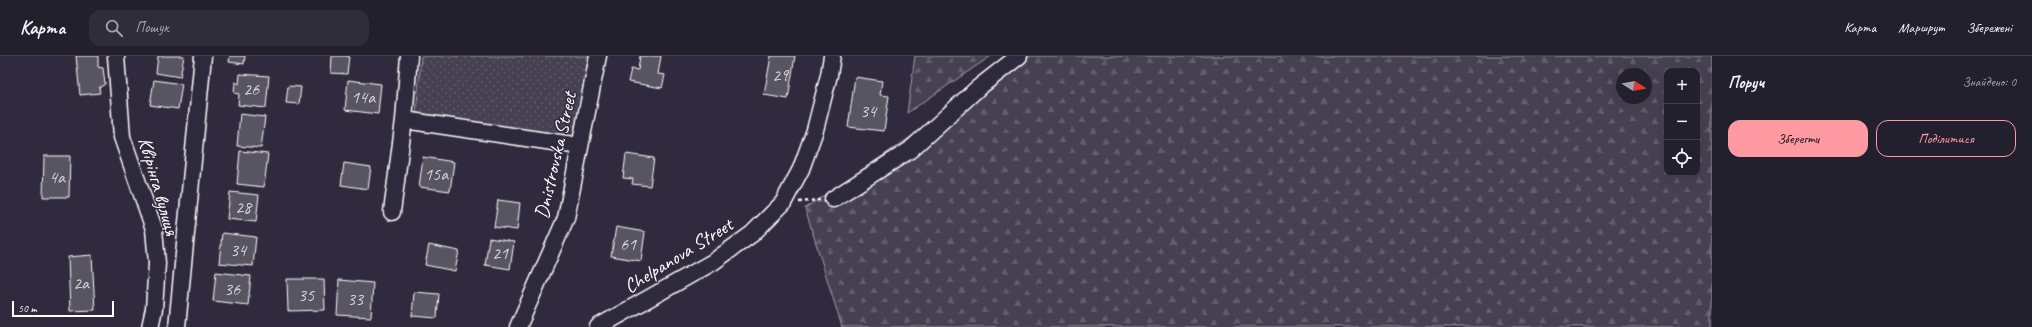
<!DOCTYPE html>
<html lang="uk">
<meta charset="utf-8">
<style>
body{margin:0;font-family:Caveat,sans-serif;background:#2f2d3a;color:#f1f3f6}
.controls{position:absolute;right:12px;top:12px;display:grid;overflow:hidden;border-radius:8px;box-shadow:0 4px 16px #0002}
.controls button{width:36px;height:36px;display:grid;place-items:center;padding:0;border:0;border-bottom:1px solid #403e4a;background:#23202e;color:#f1f3f6;font:20px sans-serif}
.compass{position:absolute;left:1616px;top:12px;width:36px;height:36px;border-radius:50%;background:#23202e;box-shadow:0 4px 16px #0002;rotate:101deg}
.scale{position:absolute;left:12px;bottom:10px;width:102px;box-sizing:border-box;padding-left:4px;border:2px solid #fff;border-top:0;font-size:11px;line-height:14px;white-space:nowrap;color:#fff;-webkit-text-stroke:3px #2f2a3d;paint-order:stroke}
.list{margin:0;padding:0;list-style:none}
h2{display:flex;justify-content:space-between;align-items:center;height:52px;margin:0;padding:0 16px;font-size:17px}
h2 small{font-size:13px;font-weight:400;color:#a3a3aa}
.actions{display:flex;gap:8px;padding:12px 16px}
.actions a{flex:1;padding:9px 0;border:1px solid #ff9aa2;border-radius:12px;text-align:center;font-size:14px;color:#ff9aa2}
.actions .main{background:#ff9aa2;color:#111}
.icon{flex:none;width:22px;height:22px;fill:none;stroke:currentColor;stroke-width:2;stroke-linecap:round;stroke-linejoin:round}
.map{position:relative;flex:none;width:1712px;height:271px;overflow:hidden}
header{display:flex;align-items:center;gap:24px;box-sizing:border-box;height:56px;padding:0 20px;background:#23202e;border-bottom:1px solid #403e4a}
header strong{font-size:19px}
nav{display:flex;gap:22px;margin-inline-start:auto;font-size:14px}
.search{width:280px;height:36px;background:#2f2d3a;display:flex;align-items:center;gap:10px;box-sizing:border-box;padding:0 14px;border-radius:12px;color:#a3a3aa;font-size:15px}
main{display:flex}
aside{flex:1;background:#23202e}
.map>svg:first-child{display:block}
</style>
<header>
<strong>Карта</strong>
<div class="search"><svg class="icon" aria-label="search" viewBox="0 0 24 24"><circle cx="10" cy="10" r="6"/><path d="M15 15l6 6"/></svg>Пошук</div>
<nav><a>Карта</a><a>Маршрут</a><a>Збережені</a></nav>
</header>
<main>
<div class="map">
<svg width="1712" height="271" viewBox="0 0 1712 271">
<defs>
<pattern id="grass-dots" width="8" height="8" patternUnits="userSpaceOnUse"><rect width="8" height="8" fill="#464152"/><path d="M2 2h.1M6 6h.1" fill="none" stroke="#625e6c" stroke-width="1.8" stroke-linecap="round"/></pattern>
<pattern id="forest-firs" width="22" height="20" patternUnits="userSpaceOnUse"><rect width="22" height="20" fill="#464152"/><path d="M5 1l3.5 6h-7zM16 11l3.5 6h-7z" fill="#625e6c"/></pattern>
</defs>
<rect width="100%" height="100%" fill="#2f2a3d"/>
<filter id="ink" filterUnits="userSpaceOnUse"><feTurbulence type="fractalNoise" baseFrequency=".025" numOctaves="2"/><feDisplacementMap in="SourceGraphic" scale="8" xChannelSelector="R" yChannelSelector="G"/><feConvolveMatrix kernelMatrix="1 2 1 2 8 2 1 2 1" color-interpolation-filters="sRGB"/></filter>
<g filter="url(#ink)">
<path fill="url(#grass-dots)" stroke="#a2a0a8" d="M421,0H593L576,81L416,58Z"/>
<path fill="url(#forest-firs)" stroke="#a2a0a8" fill-rule="evenodd" d="M915,0H991L907,57Z
M1031,0H1712V271H842L805,152ZM1667,15H1697V117H1667ZM1622,18H1646V42H1622Z"/>
<path fill="#595564" stroke="#fff" d="M76,0H98V11L103,12L105,28L99,32L100,37L80,39Z
M158,0H184L180,21L156,17Z
M230,0H245L244,8L229,6Z
M332,0H349L347,18L331,17Z
M640,0H661L658,18L665,19L662,32L628,26L631,13L638,14Z
M771,0H795L788,43L764,39Z
M240,18L269,20L266,52L238,49L239,38L234,37L235,26L239,28Z
M855,21L882,25L880,39L889,40L884,75L848,71Z
M154,24L182,28L178,53L150,49Z
M348,24L381,28L378,58L345,54Z
M288,30L301,31L299,48L286,47Z
M240,58L265,61L261,92L237,90Z
M240,95L268,98L264,131L237,128Z
M626,98L654,102L650,130L632,128L633,123L623,122Z
M44,100H70L69,141H43Z
M423,101L454,106L450,135L419,131Z
M344,107L371,111L368,133L341,129Z
M230,136L259,139L256,166L227,163Z
M498,144L520,147L517,174L494,171Z
M616,171L645,176L641,205L611,200Z
M222,177L256,181L253,210L219,207Z
M489,182L514,186L510,213L485,209Z
M429,189L459,195L455,215L425,209Z
M92,199L95,254L70,255L68,201Z
M216,216L251,220L248,249L213,245Z
M287,223H324L325,254L288,255Z
M339,224L373,227L371,261L337,259Z
M414,236L439,238L437,262L412,260Z"/>
<g fill="none" stroke-linecap="round" stroke-linejoin="round">
<defs>
<path id="minor" d="M116,0L122,81L154,173L157,207L154,253L150,271
M409,0L404,64L580,90
M833,143L910,94L978,32L1019,0
M392,156L404,64
M177,271L203,0
M518,271L566,162L598,0
M598,271L713,206L752,178L783,147L801,113L815,74L829,19L832,0"/>
</defs>
<use href="#minor" stroke="#fff" stroke-width="19"/>
<path stroke="#fff" stroke-width="2.5" stroke-dasharray="3 3" stroke-linecap="butt" d="M799,146L820,144"/>
<use href="#minor" stroke="#2f2a3d" stroke-width="16"/>
</g>
</g>
<g text-anchor="middle" stroke-width="3" stroke-linejoin="round" paint-order="stroke">
<g font-size="18" fill="#d6d4d8">
<text x="780" y="25">29</text>
<text x="251" y="39">26</text>
<text x="363" y="47">14а</text>
<text x="868" y="61">34</text>
<text x="436" y="124">15а</text>
<text x="57" y="127">4а</text>
<text x="243" y="157">28</text>
<text x="628" y="194">61</text>
<text x="238" y="200">34</text>
<text x="500" y="203">21</text>
<text x="81" y="233">2а</text>
<text x="232" y="239">36</text>
<text x="306" y="245">35</text>
<text x="355" y="249">33</text>
</g>
<g font-size="20" fill="#fff" stroke="#2f2a3d">
<text transform="translate(555 99) rotate(-77)" y="7">Dnistrovska Street</text>
<text transform="translate(159 130) rotate(74)" y="7">Квірінга вулиця</text>
<text transform="translate(678 199) rotate(-32)" y="7">Chelpanova Street</text>
</g>
</g>
</svg>
<div class="controls">
<button>+</button>
<button>−</button>
<button><svg class="icon" aria-label="locate" viewBox="0 0 24 24"><circle cx="12" cy="12" r="6"/><path d="M12 2v4M12 18v4M2 12h4M18 12h4"/></svg></button>
</div>
<svg class="compass" viewBox="-18 -18 36 36"><path d="M0-13l5 13h-10z" fill="#e53935"/><path d="M0 13l5-13h-10z" fill="#a3a3aa"/></svg>
<div class="scale">50 m</div>
</div>
<aside>
<h2>Поруч<small>Знайдено: 0</small></h2>
<ul class="list">
</ul>
<div class="actions"><a class="main">Зберегти</a><a>Поділитися</a></div>
</aside>
</main>
